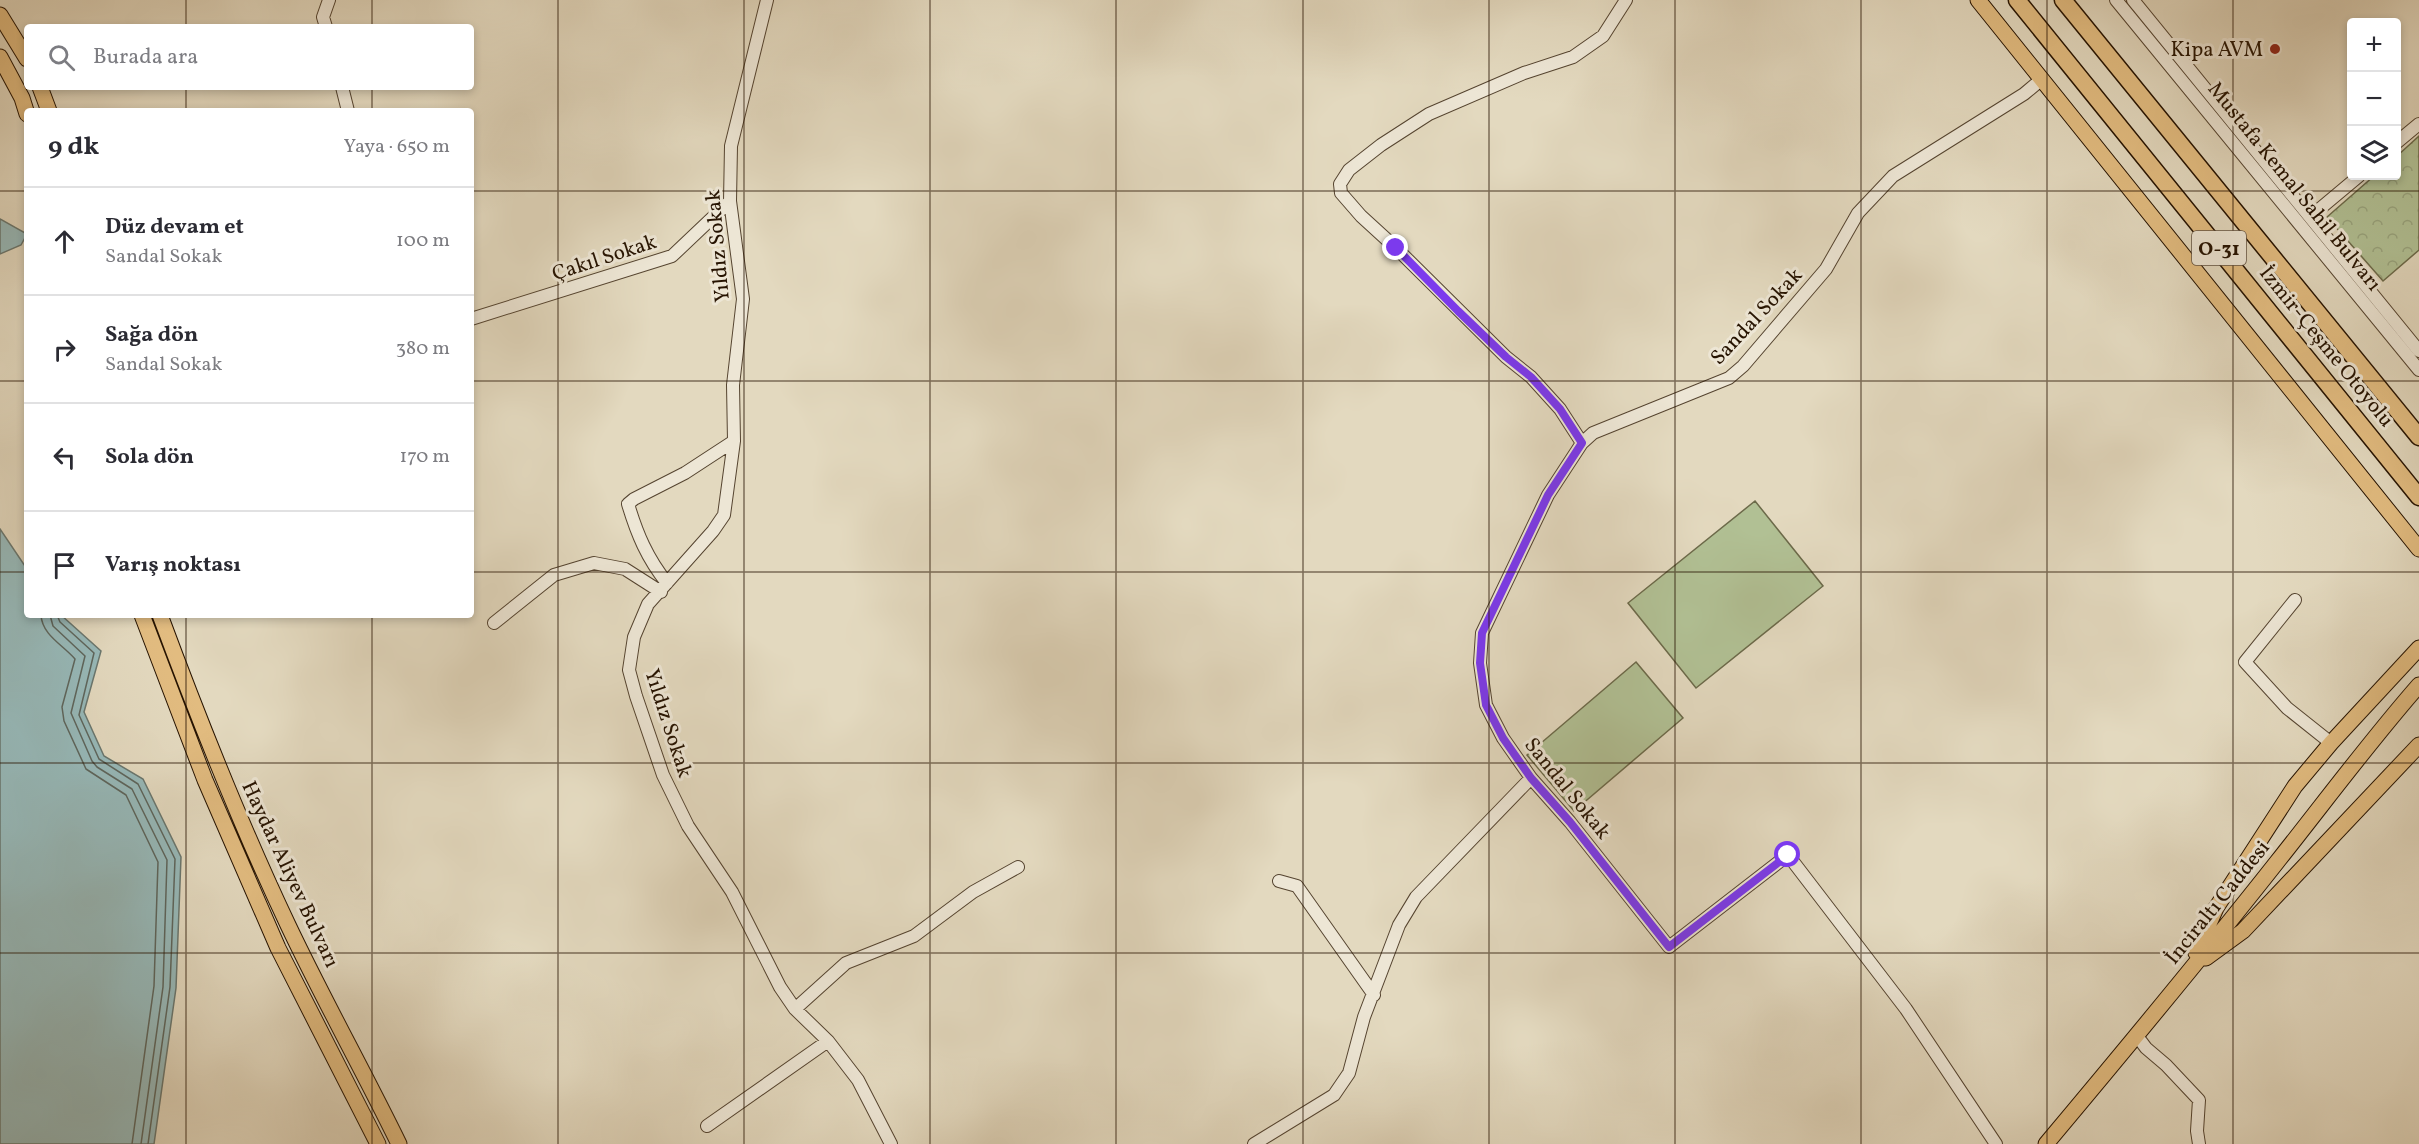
<!DOCTYPE html>
<html lang="tr">
<meta charset="utf-8">
<style>
body{margin:0;font-family:Vollkorn,serif;background:#f7f7f7;color:#2b2b33}
.controls{position:absolute;right:18px;top:18px;display:grid;overflow:hidden;border-radius:6px;box-shadow:0 3px 9px #0003}
.controls button{width:54px;height:54px;display:grid;place-items:center;padding:0;border:0;border-bottom:2px solid #e1e1e2;background:#fff;color:#2b2b33;font:30px sans-serif}
.stop{position:absolute;width:18px;height:18px;margin:-14px;border:4px solid #7c3aed;border-radius:50%;background:#fff}
.stop.end{background:#7c3aed;border-color:#fff;box-shadow:0 2px 6px #0008}
.list{margin:0;padding:0;list-style:none}
h2{display:flex;justify-content:space-between;align-items:center;height:78px;margin:0;padding:0 24px;font-size:26px}
h2 small{font-size:20px;font-weight:400;color:#7c7c81}
.list li{display:grid;grid-template-columns:39px 1fr auto;gap:18px;align-items:center;box-sizing:border-box;height:108px;padding:0 24px;border-top:2px solid #e1e1e2}
.list b{display:block;font-size:22px;white-space:nowrap}
.list p{margin:0;font-size:20px;white-space:nowrap;color:#7c7c81}
.list em{font-size:20px;font-style:normal;color:#7c7c81}
.icon{flex:none;width:33px;height:33px;fill:none;stroke:currentColor;stroke-width:2;stroke-linecap:round;stroke-linejoin:round}
.map{position:relative;flex:none;width:2419px;height:1144px;overflow:hidden}
.search{position:absolute;background:#fff;box-shadow:0 3px 9px #0003;left:24px;top:24px;width:450px;height:66px;display:flex;align-items:center;gap:15px;box-sizing:border-box;padding:0 21px;border-radius:6px;color:#7c7c81;font-size:22px}
.panel{position:absolute;background:#fff;box-shadow:0 3px 9px #0003;left:24px;top:108px;width:450px;height:510px;border-radius:6px}
.map>svg:first-child{display:block}
</style>
<div class="map">
<svg width="2419" height="1144" viewBox="0 0 2419 1144">
<defs>
<pattern id="park-crowns" width="20" height="18" patternUnits="userSpaceOnUse" patternTransform="scale(1.5)"><rect width="20" height="18" fill="#b1c094"/><path d="M2 6a3 3 0 1 1 6 0M12 15a3 3 0 1 1 6 0" fill="none" stroke="#98a47e"/></pattern>
</defs>
<rect width="100%" height="100%" fill="#e3d9bf"/>
<filter id="stains"><feTurbulence type="fractalNoise" baseFrequency=".00333" numOctaves="4"/><feColorMatrix values="0 0 0 0 .2 0 0 0 0 .09 0 0 0 0 .02 0 0 0 .5 -.17"/></filter>
<radialGradient id="worn" r=".72"><stop offset=".6" stop-color="#630" stop-opacity="0"/><stop offset="1" stop-color="#630" stop-opacity=".3"/></radialGradient>
<path fill="#b1c094" stroke="#6c6a4a" stroke-width="1.5" d="M1755,501L1823,586L1696,688L1628,603Z
M1636,662L1683,718L1574,811L1527,755Z"/>
<path fill="url(#park-crowns)" stroke="#6c6a4a" stroke-width="1.5" d="M2419,136V250L2383,281L2327,217L2374,176H2396L2397,156Z"/>
<path fill="#97b9b9" stroke="#6a776f" stroke-width="1.5" d="M0,219L27,234L21,245L0,254Z
M0,529L27,569V615H61L101,651L84,712L104,756L143,779L181,857L176,988L154,1144H0Z"/>
<g fill="none" stroke-linecap="round" stroke-linejoin="round">
<path stroke="#5e665d" stroke-width="1.5" d="M41,615C42,635 63,645 75,659L62,707L64,721L86,769L126,795L158,862L154,986L132,1144
M50,615L53,626L85,656L71,713L92,761L97,767L132,789L167,860L163,987L141,1144
M57,615L60,622L94,653L79,715L99,759L138,784L175,859L170,987L148,1144"/>
<defs>
<path id="minor" d="M767,0L731,146L730,201L743,299L733,385L734,441L724,515L713,531L648,604L634,637L629,670L636,696L663,775L688,826L732,892L780,987L795,1009L828,1041L858,1080L891,1144
M2116,0L2419,370
M2133,0L2419,351
M326,27L323,17L329,0
M342,87L348,111
M2396,143L2419,124
M2310,217L2359,176
M471,319L672,256L730,201
M1582,443L1560,409L1531,377L1506,357L1396,248L1361,216L1341,193L1340,184L1349,170L1381,145L1429,114L1524,73L1573,57L1603,36L1626,0
M667,583C647,558 637,534 628,504L634,499L685,473L734,441
M2295,600L2245,662L2287,708L2331,743
M494,623L554,575L594,563L625,569L661,592
M1279,881L1297,886L1374,995
M795,1009L846,963L914,936L973,892L1018,867
M2137,1036L2146,1048L2166,1065L2199,1100L2197,1131L2199,1144
M707,1126L828,1041
M1254,1144L1334,1095L1349,1073L1364,1017L1399,925L1416,897L1531,778
M1996,1144L1906,1009L1788,855L1669,947L1570,822L1531,778L1503,738L1486,705L1480,663L1482,633L1548,495L1582,443L1593,433L1729,378L1743,366L1826,269L1858,213L1893,176L2024,94L2042,79"/>
<path id="major" d="M1978,0L2419,549
M0,15L27,59
M0,57L22,98L27,114
M40,87L49,111
M142,615L205,780L278,948L378,1144
M160,615C199,720 240,824 288,925C323,999 363,1070 399,1144
M2196,953L2216,908L2295,786L2331,743L2419,648
M2206,958L2243,931L2419,745
M2046,1144C2124,1051 2202,957 2277,862C2324,803 2369,742 2419,685"/>
<path id="highway" d="M2017,0L2419,497
M2063,0L2419,437"/>
</defs>
<use href="#minor" stroke="#554430" stroke-width="14"/>
<use href="#major" stroke="#261301" stroke-width="17"/>
<use href="#highway" stroke="#261301" stroke-width="19"/>
<use href="#minor" stroke="#ede6d5" stroke-width="12"/>
<use href="#major" stroke="#e2bc80" stroke-width="15"/>
<use href="#highway" stroke="#e2bc80" stroke-width="16"/>
</g>
<g fill="none" stroke-linecap="round" stroke-linejoin="round">
<path stroke="#7c3aed" stroke-width="8" d="M1396,248L1458,311L1506,357L1531,377L1560,409L1582,443L1548,495L1482,633L1480,663L1486,705L1503,738L1531,778L1570,822L1669,947L1788,855"/>
</g>
<path fill="none" stroke="#261301" stroke-width="1.5" stroke-opacity="0.55" d="M186,0V27M372,0V27M558,0V1144M744,0V1144M930,0V1144M1116,0V1144M1303,0V1144M1489,0V1144M1675,0V1144M1861,0V1144M2047,0V1144M2233,0V1144M186,87V111M372,87V111M0,191H27M471,191H2419M0,381H27M471,381H2419M0,572H27M471,572H2419M186,615V1144M372,615V1144M0,763H2419M0,953H2419"/>
<circle fill="#8f2418" stroke="#ede6d5" stroke-width="2" cx="2275" cy="49" r="6"/>
<g text-anchor="middle" stroke-width="6" stroke-linejoin="round" paint-order="stroke">
<rect fill="#ede6d5" stroke="#625241" stroke-width="1.5" x="2192" y="231" width="54" height="34" rx="4.5"/>
<g font-size="20" font-weight="bold" fill="#261301">
<text x="2219" y="255">O-31</text>
</g>
<g font-size="21" fill="#261301" stroke="#ede6d5" text-anchor="end">
<text x="2263" y="56">Kipa AVM</text>
</g>
<g font-size="21" fill="#261301" stroke="#ede6d5">
<text transform="translate(2295 186) rotate(51)" y="7">Mustafa Kemal Sahil Bulvarı</text>
<text transform="translate(717 246) rotate(-95)" y="7">Yıldız Sokak</text>
<text transform="translate(604 257) rotate(-18)" y="7">Çakıl Sokak</text>
<text transform="translate(1756 316) rotate(-47)" y="7">Sandal Sokak</text>
<text transform="translate(2327 346) rotate(51)" y="7">İzmir-Çeşme Otoyolu</text>
<text transform="translate(669 723) rotate(72)" y="7">Yıldız Sokak</text>
<text transform="translate(1568 788) rotate(51)" y="7">Sandal Sokak</text>
<text transform="translate(291 874) rotate(65)" y="7">Haydar Aliyev Bulvarı</text>
<text transform="translate(2217 902) rotate(-51)" y="7">İnciraltı Caddesi</text>
</g>
</g>
<rect width="100%" height="100%" filter="url(#stains)"/>
<rect width="100%" height="100%" fill="url(#worn)"/>
</svg>
<div class="controls">
<button>+</button>
<button>−</button>
<button><svg class="icon" aria-label="layers" viewBox="0 0 24 24"><path d="M12 4l9 5-9 5-9-5zM3 14l9 5 9-5"/></svg></button>
</div>
<div class="stop" style="left:1788px;top:855px"></div>
<div class="stop end" style="left:1396px;top:248px"></div>
<div class="search"><svg class="icon" aria-label="search" viewBox="0 0 24 24"><circle cx="10" cy="10" r="6"/><path d="M15 15l6 6"/></svg>Burada ara</div>
<section class="panel">
<h2>9 dk<small>Yaya · 650 m</small></h2>
<ul class="list">
<li><svg class="icon" aria-label="ahead" viewBox="0 0 24 24"><path d="M12 20V5M6 11l6-6 6 6"/></svg><div><b>Düz devam et</b><p>Sandal Sokak</p></div><em>100 m</em></li>
<li><svg class="icon" aria-label="right" viewBox="0 0 24 24"><path d="M7 20v-9h11M14 6l5 5-5 5"/></svg><div><b>Sağa dön</b><p>Sandal Sokak</p></div><em>380 m</em></li>
<li><svg class="icon" aria-label="left" viewBox="0 0 24 24"><path d="M17 20v-9H6M10 6l-5 5 5 5"/></svg><div><b>Sola dön</b></div><em>170 m</em></li>
<li><svg class="icon" aria-label="arrive" viewBox="0 0 24 24"><path d="M6 21V4h12l-3 4 3 4H6"/></svg><div><b>Varış noktası</b></div></li>
</ul>
</section>
</div>
